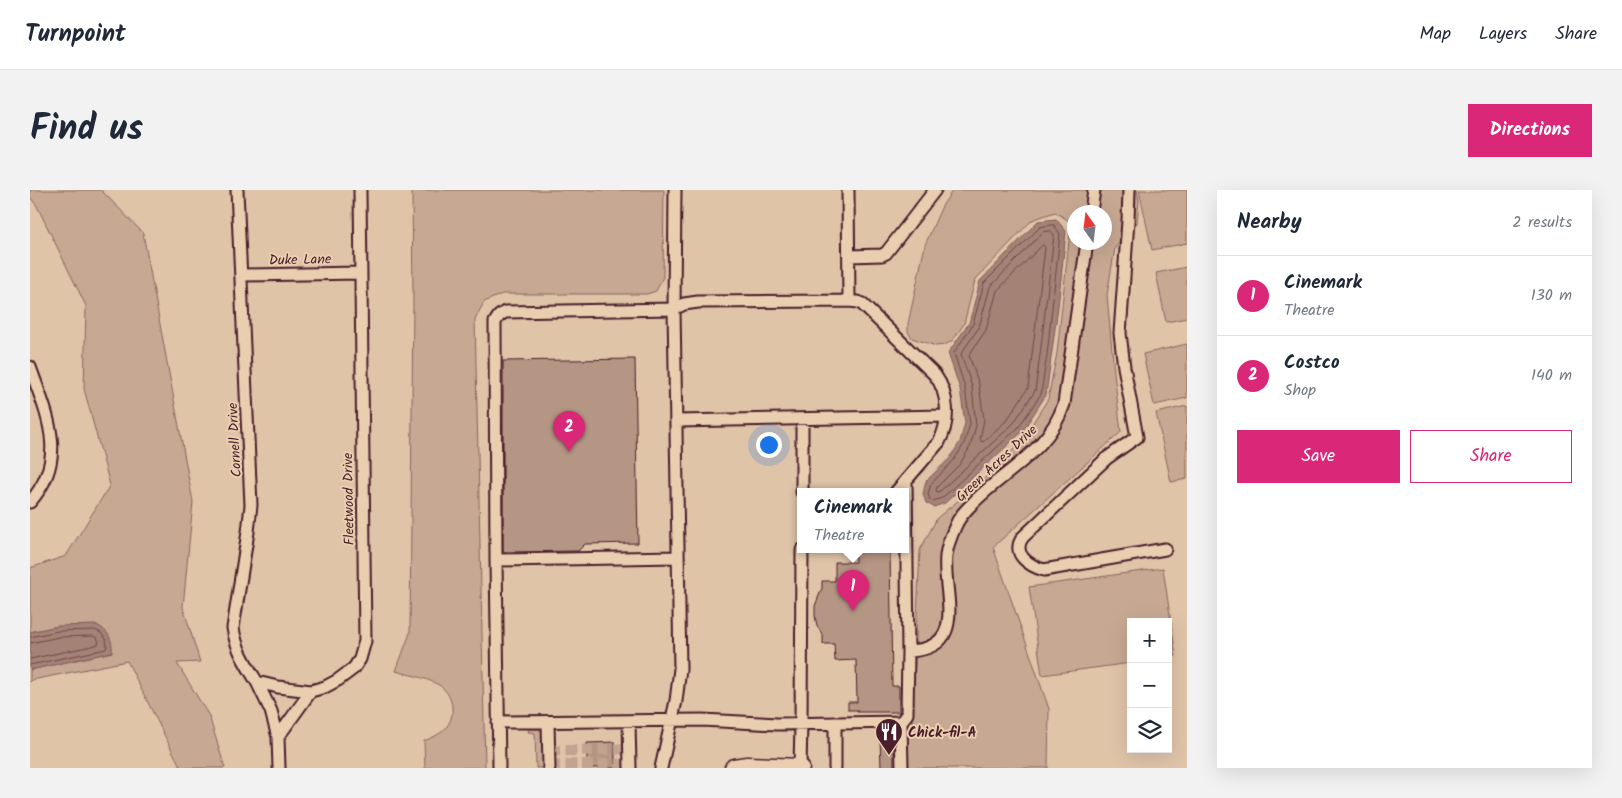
<!DOCTYPE html>
<meta charset="utf-8">
<style>
body{margin:0;font-family:Kalam,sans-serif;background:#f2f2f3;color:#1f2937}
.controls{position:absolute;right:15px;bottom:15px;display:grid;overflow:hidden;border-radius:0px;box-shadow:0 5px 20px #0002}
.controls button{width:45px;height:45px;display:grid;place-items:center;padding:0;border:0;border-bottom:1px solid #e0e1e3;background:#fff;color:#1f2937;font:25px sans-serif}
.compass{position:absolute;left:1037px;top:15px;width:45px;height:45px;border-radius:50%;background:#fff;box-shadow:0 5px 20px #0002;rotate:346deg}
.you{position:absolute;left:738px;top:254px;width:18px;height:18px;margin:-12px;border:4px solid #fff;border-radius:50%;background:#1a73e8;box-shadow:0 0 0 8px #1a73e833}
.badge{display:grid;place-items:center;width:32px;height:32px;border-radius:50%;background:#db2777;color:#fff;font-size:16px;font-weight:700}
.pin{position:absolute;translate:-50% -41px;filter:drop-shadow(0 1px 2px #0008)}
.pin::after{content:'';position:absolute;top:26px;width:18px;height:15px;background:inherit;clip-path:polygon(0 0,100% 0,50% 100%)}
.popup{position:absolute;left:767px;top:298px;width:112px;height:65px;box-sizing:border-box;display:grid;place-content:center;border-radius:0px;background:#fff;filter:drop-shadow(0 1px 4px #0005);font-size:16px;white-space:nowrap;color:#747a83}
.popup b{font-size:19px;color:#1f2937}
.popup::after{content:'';position:absolute;left:50%;top:100%;margin-left:-10px;border:10px solid transparent;border-top-color:#fff}
.list{margin:0;padding:0;list-style:none}
h2{display:flex;justify-content:space-between;align-items:center;height:65px;margin:0;padding:0 20px;font-size:21px}
h2 small{font-size:16px;font-weight:400;color:#747a83}
.list li{display:grid;grid-template-columns:32px 1fr auto;gap:15px;align-items:center;box-sizing:border-box;height:80px;padding:0 20px;border-top:1px solid #e0e1e3}
.list b{display:block;font-size:19px;white-space:nowrap}
.list p{margin:0;font-size:16px;white-space:nowrap;color:#747a83}
.list em{font-size:16px;font-style:normal;color:#747a83}
.actions{display:flex;gap:10px;padding:15px 20px}
.actions a{flex:1;padding:11px 0;border:1px solid #db2777;border-radius:0px;text-align:center;font-size:18px;color:#db2777}
.actions .main{background:#db2777;color:#fff}
.icon{flex:none;width:28px;height:28px;fill:none;stroke:currentColor;stroke-width:2;stroke-linecap:round;stroke-linejoin:round}
.map{position:relative;flex:none;width:1157px;height:578px;overflow:hidden;border-radius:0px}
header{display:flex;align-items:center;gap:30px;box-sizing:border-box;height:70px;padding:0 25px;background:#fff;border-bottom:1px solid #e0e1e3}
header strong{font-size:24px}
nav{display:flex;gap:28px;margin-inline-start:auto;font-size:18px}
.intro{display:flex;align-items:center;justify-content:space-between;box-sizing:border-box;height:120px;padding:0 30px}
h1{margin:0;font-size:35px}
.button{padding:12px 22px;border-radius:0px;background:#db2777;color:#fff;font-size:18px;font-weight:700}
main{display:flex;gap:30px;padding:0 30px}
aside{flex:1;background:#fff;border-radius:0px;box-shadow:0 5px 20px #0002}
.map>svg:first-child{display:block}
</style>
<header>
<strong>Turnpoint</strong>
<nav><a>Map</a><a>Layers</a><a>Share</a></nav>
</header>
<div class="intro"><h1>Find us</h1><a class="button">Directions</a></div>
<main>
<div class="map">
<svg width="1157" height="578" viewBox="0 0 1157 578">
<rect width="100%" height="100%" fill="#dfc4a8"/>
<filter id="ink" filterUnits="userSpaceOnUse"><feTurbulence type="fractalNoise" baseFrequency=".02" numOctaves="2"/><feDisplacementMap in="SourceGraphic" scale="10" xChannelSelector="R" yChannelSelector="G"/><feConvolveMatrix kernelMatrix="1 2 1 2 8 2 1 2 1" color-interpolation-filters="sRGB"/></filter>
<g filter="url(#ink)">
<path fill="#c7a893" stroke="#88645f" fill-rule="evenodd" d="M0,0H71L113,43L163,312L153,417L170,472L147,473L179,526L195,578H151L97,471L2,490L0,492V480L82,462L28,436L0,442V378L36,366L80,295L54,199L56,116L7,16L0,7Z
M382,0H634L633,87L626,101L617,104H472L454,112L445,130L455,578H395L394,551C401,548 409,545 414,540C428,526 423,502 407,494C394,487 379,485 366,481L380,443L383,108Z
M923,0H1107L1109,10L1107,33L1085,58L1077,105L1084,182L1091,242L963,357L1019,519L1018,578H874L876,552L882,534L890,360L907,328L951,292L990,253L1018,209L1027,163L1041,32L1025,22L1002,30L945,90L934,134L923,150L915,155L906,156L882,148L878,142V134L895,55L912,16ZM1044,22H1074V52H1044Z
M1109,0H1157V53L1122,60Z
M1157,77V128L1136,132L1126,83Z
M1157,154V208L1124,215L1113,164Z
M1157,216V289L1141,292L1126,223Z
M1133,378L1146,466L1138,468V432H1101V473L1012,485L999,397Z
M499,539H508L512,542L513,578H506L505,543L498,542Z"/>
<path fill="#a48276" stroke="#805a58" d="M1026,29L1036,41L1028,117L1016,205L992,242L915,313L904,317L896,313L893,304L896,291L920,268L930,252L935,233L930,199L918,163L939,133L950,91L1008,31Z
M67,435C78,441 83,449 82,462L0,480V442L28,436Z"/>
<g fill="none" stroke-linecap="round" stroke-linejoin="round">
<path stroke="#6e4749" stroke-width="1" d="M1024,35L1030,44L1017,165L1011,204L988,238L912,308L903,311L900,310L898,304L901,294L924,270L934,254L940,234L935,198L924,163L943,134L954,93L1010,37Z
M1021,41L1024,45L1010,165L1005,201L983,234L910,301L907,302L906,300L907,297L930,274L940,257L946,236L942,197L931,164L949,137L960,97L1013,42Z
M1013,55L1015,58L998,198L977,230L954,251L952,252L950,249L954,230L949,195L939,165L956,140L967,101Z
M0,447L28,441L65,440L71,443L76,449L77,456L76,459L0,475
M0,453L29,447L63,446L67,448L69,452L68,454L62,456L0,469"/>
</g>
<path fill="#b59584" stroke="#4a1f2b" d="M605,169L608,353L555,354L548,361L473,362V171Z
M825,360H860L862,496H869V522H827V520H818V512H827L826,470L805,471L804,454H793V445L787,436L785,426V416L792,398V391H805V372H825Z
M850,547H864V578H851Z
M585,552V578H557V553Z"/>
<g fill="none" stroke-linecap="round" stroke-linejoin="round">
<path stroke="#c1a38f" stroke-width="11" stroke-dasharray="11 5.5" stroke-linecap="butt" d="M519,561L600,559
M519,575L600,574"/>
<defs>
<path id="minor" d="M207,0L221,315L218,342L203,438C206,459 216,474 227,492L248,497L281,501
M818,0L819,111
M1099,0L1098,31L1090,143L1094,177L1107,247L1077,268L993,347C980,364 1000,376 1014,380L1135,359
M1061,22L1064,0
M819,66L852,65L856,63L905,0
M211,85L330,83
M0,177C17,225 39,268 0,312
M646,231L916,226
M772,302V229
M466,370L465,132L469,126L475,122L644,119L645,0
M878,461C940,459 912,403 916,366C917,356 921,346 925,337C929,326 938,318 946,310C979,278 1019,260 1034,214L1057,52
M227,492L241,521L248,547
M599,531L600,578
M468,532L672,530L747,534L871,532
M518,532L519,578
M249,578L248,547L281,501L295,497L308,490L324,478L330,469L335,451L330,0
M469,578L466,370L648,367
M631,578L646,511L650,479L644,119L654,114L668,112L819,111L828,112L832,114L905,185C919,204 920,232 909,252L866,302
M770,578L771,534L772,360
M805,578V533
M872,578L871,532L877,524L878,461L876,290"/>
<path id="highway" d="M704,578L717,576L770,578"/>
</defs>
<use href="#minor" stroke="#4a1f2b" stroke-width="15"/>
<use href="#highway" stroke="#4a1f2b" stroke-width="21"/>
<use href="#minor" stroke="#e9ceb0" stroke-width="11"/>
<use href="#highway" stroke="#e9ceb0" stroke-width="18"/>
</g>
</g>
<defs>
<symbol id="restaurant-pin" viewBox="-11 -11 22 30"><path d="M0 17L-7.5 6A9.5 9.5 0 1 1 7.5 6Z" fill="#4a1f2b" stroke="#e9ceb0"/><path d="M-5-6h1v4h1v-4h1v4h1v-4h1v5L-1.5 .5V6h-2V.5L-5-1ZM5-6V6H3V1.5H1.5Q1.5-4 5-6Z" fill="#fff"/></symbol>
</defs>
<g fill-rule="evenodd">
<use href="#restaurant-pin" x="843" y="526" width="32" height="43"/>
</g>
<g text-anchor="middle" stroke-width="4" stroke-linejoin="round" paint-order="stroke">
<g font-size="14" fill="#4a1f2b" stroke="#e9ceb0">
<text transform="translate(270 69) rotate(-1)" y="5">Duke Lane</text>
<text transform="translate(204 250) rotate(-93)" y="5">Cornell Drive</text>
<text transform="translate(966 273) rotate(-43)" y="5">Green Acres Drive</text>
<text transform="translate(318 309) rotate(-91)" y="5">Fleetwood Drive</text>
</g>
<g font-size="14" font-weight="bold" fill="#4a1f2b" stroke="#e9ceb0" text-anchor="start">
<text x="878" y="547">Chick-fil-A</text>
</g>
</g>
</svg>
<div class="controls">
<button>+</button>
<button>−</button>
<button><svg class="icon" aria-label="layers" viewBox="0 0 24 24"><path d="M12 4l9 5-9 5-9-5zM3 14l9 5 9-5"/></svg></button>
</div>
<svg class="compass" viewBox="-18 -18 36 36"><path d="M0-13l5 13h-10z" fill="#e53935"/><path d="M0 13l5-13h-10z" fill="#747a83"/></svg>
<div class="you"></div>
<div class="pin badge" style="left:823px;top:421px">1</div>
<div class="popup"><b>Cinemark</b>Theatre</div>
<div class="pin badge" style="left:539px;top:262px">2</div>
</div>
<aside>
<h2>Nearby<small>2 results</small></h2>
<ul class="list">
<li><span class="badge">1</span><div><b>Cinemark</b><p>Theatre</p></div><em>130 m</em></li>
<li><span class="badge">2</span><div><b>Costco</b><p>Shop</p></div><em>140 m</em></li>
</ul>
<div class="actions"><a class="main">Save</a><a>Share</a></div>
</aside>
</main>
